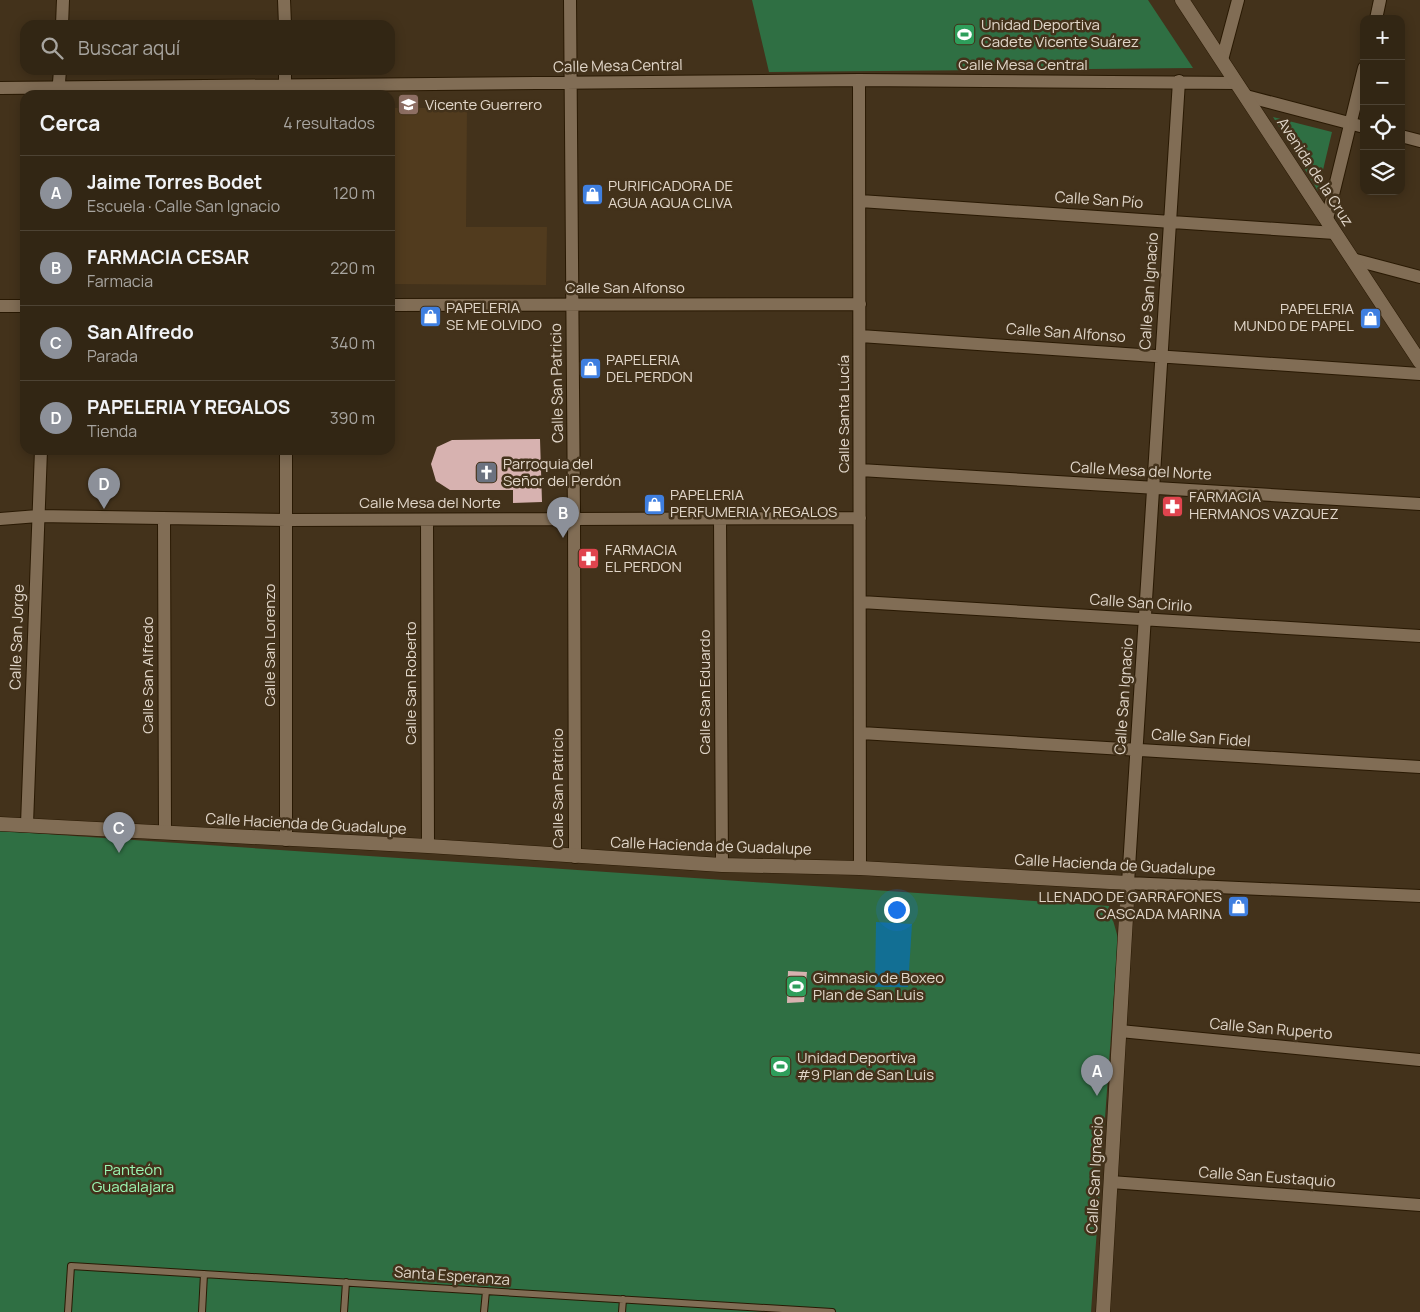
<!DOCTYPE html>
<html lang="es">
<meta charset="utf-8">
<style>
body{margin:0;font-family:Manrope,sans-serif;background:#3a2e1d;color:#f1f3f6}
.controls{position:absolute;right:15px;top:15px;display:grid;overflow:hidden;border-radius:10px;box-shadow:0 2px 12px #0003}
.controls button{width:45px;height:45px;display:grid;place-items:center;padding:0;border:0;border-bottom:1px solid #4d4334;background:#322614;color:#f1f3f6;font:25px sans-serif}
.you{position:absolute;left:896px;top:909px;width:18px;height:18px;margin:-12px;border:4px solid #fff;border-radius:50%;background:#1a73e8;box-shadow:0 0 0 8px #1a73e833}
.badge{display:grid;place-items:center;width:32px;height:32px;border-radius:50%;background:#8c9099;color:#fff;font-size:16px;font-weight:700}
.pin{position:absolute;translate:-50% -41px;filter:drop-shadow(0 1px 2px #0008)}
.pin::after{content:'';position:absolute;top:26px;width:18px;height:15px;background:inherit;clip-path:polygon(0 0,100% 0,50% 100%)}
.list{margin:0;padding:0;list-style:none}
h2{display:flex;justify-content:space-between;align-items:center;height:65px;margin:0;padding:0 20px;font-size:21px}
h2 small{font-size:16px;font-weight:400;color:#a8a5a0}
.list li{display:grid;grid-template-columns:32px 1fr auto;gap:15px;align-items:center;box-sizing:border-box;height:75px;padding:0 20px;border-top:1px solid #4d4334}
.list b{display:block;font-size:19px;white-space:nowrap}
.list p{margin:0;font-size:16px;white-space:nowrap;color:#a8a5a0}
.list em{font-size:16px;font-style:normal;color:#a8a5a0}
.icon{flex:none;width:28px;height:28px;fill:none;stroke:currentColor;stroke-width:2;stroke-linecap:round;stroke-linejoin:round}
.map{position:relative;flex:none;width:1420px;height:1312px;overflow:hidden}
.search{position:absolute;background:#322614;box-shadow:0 2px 12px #0003;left:20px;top:20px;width:375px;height:55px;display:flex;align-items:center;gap:12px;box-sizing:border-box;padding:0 18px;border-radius:15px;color:#a8a5a0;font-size:19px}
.panel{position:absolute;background:#322614;box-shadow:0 2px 12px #0003;left:20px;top:90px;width:375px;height:365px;border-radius:15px}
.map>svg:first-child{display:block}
</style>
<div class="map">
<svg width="1420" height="1312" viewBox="0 0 1420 1312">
<rect width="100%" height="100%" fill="#43321b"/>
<path fill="#513b1e" d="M390,108H467L466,227H547L546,285L390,284Z"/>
<path fill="#2f6f43" d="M752,0H1148L1193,68L769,72Z
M1273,117L1332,132L1318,191Z
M0,831L1109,906L1118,938L1091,1312H0Z"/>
<path fill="#126f94" d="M876,922L912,924L908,987H875Z"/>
<path fill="#d7b2b0" d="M540,439L542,502L513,503V490H450L436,481L431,464L437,447L452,440Z
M788,971L807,972L804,1002L787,1003Z"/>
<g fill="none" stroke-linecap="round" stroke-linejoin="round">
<defs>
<path id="service" d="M68,1312L71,1266L832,1312
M202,1312L204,1274
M344,1312L346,1282
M484,1312L486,1291
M622,1312L623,1299"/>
<path id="minor" d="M284,0L285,25
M570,0L574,519L575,857
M1376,19L1380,0
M62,25L63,0
M1222,60L1238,0
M285,70V95
M859,80L860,868
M1179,81L1128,883L1420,896
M0,88L859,80L1236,83
M58,95L60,70
M1246,96L1364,127
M1401,136L1420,141
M860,201L1335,233
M1327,219L1364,68
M1352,259L1420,277
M390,305L860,304
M0,306H25
M860,336L1420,374
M286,450V840
M860,470L1420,504
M164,518L165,832
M720,518L722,865
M0,519L38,516L286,520L860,518
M427,520L428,846
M861,602L1420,636
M861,733L1420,767
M27,824L41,450
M1120,1031L1420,1060
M1111,1182L1420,1205"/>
<path id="tertiary" d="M1182,0L1420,362
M0,824L428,846L722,865L860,868L1128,883L1103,1312"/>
</defs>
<use href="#service" stroke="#291903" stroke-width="8"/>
<use href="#minor" stroke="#291903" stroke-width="14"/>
<use href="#tertiary" stroke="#291903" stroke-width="15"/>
<use href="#service" stroke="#816d55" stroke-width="6"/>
<use href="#minor" stroke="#816d55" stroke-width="12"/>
<use href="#tertiary" stroke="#816d55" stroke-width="14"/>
</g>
<defs>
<symbol id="stadium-square" viewBox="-11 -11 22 22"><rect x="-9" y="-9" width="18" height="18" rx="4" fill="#2e9e5b" stroke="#43321b"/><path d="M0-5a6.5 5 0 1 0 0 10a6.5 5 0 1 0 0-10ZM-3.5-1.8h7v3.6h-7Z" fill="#fff"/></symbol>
<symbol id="school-square" viewBox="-11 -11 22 22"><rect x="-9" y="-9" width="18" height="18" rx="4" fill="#8d6e63" stroke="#43321b"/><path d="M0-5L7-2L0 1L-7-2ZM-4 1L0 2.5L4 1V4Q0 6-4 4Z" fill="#fff"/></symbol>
<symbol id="shop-square" viewBox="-11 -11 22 22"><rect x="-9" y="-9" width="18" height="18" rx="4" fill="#3f7fe0" stroke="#43321b"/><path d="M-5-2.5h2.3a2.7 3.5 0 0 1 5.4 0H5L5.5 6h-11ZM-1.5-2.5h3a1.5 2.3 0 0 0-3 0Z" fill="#fff"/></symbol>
<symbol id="church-square" viewBox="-11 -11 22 22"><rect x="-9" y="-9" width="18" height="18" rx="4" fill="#6b7280" stroke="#43321b"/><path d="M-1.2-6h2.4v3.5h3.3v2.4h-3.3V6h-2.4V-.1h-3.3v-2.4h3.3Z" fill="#fff"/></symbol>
<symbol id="pharmacy-square" viewBox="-11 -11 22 22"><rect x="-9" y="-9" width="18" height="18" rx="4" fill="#e0444e" stroke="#43321b"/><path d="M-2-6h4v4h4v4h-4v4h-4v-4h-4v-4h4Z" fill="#fff"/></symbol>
</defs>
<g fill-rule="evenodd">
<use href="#stadium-square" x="952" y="22" width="25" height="25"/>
<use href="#school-square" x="396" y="92" width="25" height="25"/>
<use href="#shop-square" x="580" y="182" width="25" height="25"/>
<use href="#shop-square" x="418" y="304" width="25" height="25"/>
<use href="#shop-square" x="1358" y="306" width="25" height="25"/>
<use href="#shop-square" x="578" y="356" width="25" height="25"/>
<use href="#church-square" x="474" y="460" width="25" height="25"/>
<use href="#shop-square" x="642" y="492" width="25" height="25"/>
<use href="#pharmacy-square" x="1160" y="494" width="25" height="25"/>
<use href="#pharmacy-square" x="576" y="546" width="25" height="25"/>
<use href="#shop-square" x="1226" y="894" width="25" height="25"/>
<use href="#stadium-square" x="784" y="974" width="25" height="25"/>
<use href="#stadium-square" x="768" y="1054" width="25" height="25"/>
</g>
<g text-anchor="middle" stroke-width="5" stroke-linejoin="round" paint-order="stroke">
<g font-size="15" fill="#e1d6c9" stroke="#43321b" text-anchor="start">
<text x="981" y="30">Unidad Deportiva<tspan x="981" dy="17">Cadete Vicente Suárez</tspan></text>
<text x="425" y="110">Vicente Guerrero</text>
<text x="608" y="191">PURIFICADORA DE<tspan x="608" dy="17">AGUA AQUA CLIVA</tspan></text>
<text x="446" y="313">PAPELERIA<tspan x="446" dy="17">SE ME OLVIDO</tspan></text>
<text x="1354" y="314" text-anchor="end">PAPELERIA<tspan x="1354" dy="17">MUND0 DE PAPEL</tspan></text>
<text x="606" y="365">PAPELERIA<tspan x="606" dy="17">DEL PERDON</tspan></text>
<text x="503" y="469">Parroquia del<tspan x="503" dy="17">Señor del Perdón</tspan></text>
<text x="670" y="500">PAPELERIA<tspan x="670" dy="17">PERFUMERIA Y REGALOS</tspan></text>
<text x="1189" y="502">FARMACIA<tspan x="1189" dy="17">HERMANOS VAZQUEZ</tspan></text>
<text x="605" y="555">FARMACIA<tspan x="605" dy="17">EL PERDON</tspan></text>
<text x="1222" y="902" text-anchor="end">LLENADO DE GARRAFONES<tspan x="1222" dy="17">CASCADA MARINA</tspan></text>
<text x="813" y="983">Gimnasio de Boxeo<tspan x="813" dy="17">Plan de San Luis</tspan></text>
<text x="797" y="1063">Unidad Deportiva<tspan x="797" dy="17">#9 Plan de San Luis</tspan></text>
</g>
<g font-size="15" fill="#e1d6c9" stroke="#43321b">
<text x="1023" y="70">Calle Mesa Central</text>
<text transform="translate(618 66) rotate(-1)" y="5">Calle Mesa Central</text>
<text transform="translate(1315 172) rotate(57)" y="5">Avenida de la Cruz</text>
<text transform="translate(1099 200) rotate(4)" y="5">Calle San Pío</text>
<text x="625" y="293">Calle San Alfonso</text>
<text transform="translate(1149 291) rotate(-86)" y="5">Calle San Ignacio</text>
<text transform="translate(1066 333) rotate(4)" y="5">Calle San Alfonso</text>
<text transform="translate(557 383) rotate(-91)" y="5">Calle San Patricio</text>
<text transform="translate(844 414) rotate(-90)" y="5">Calle Santa Lucía</text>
<text transform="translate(1141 471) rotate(3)" y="5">Calle Mesa del Norte</text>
<text x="430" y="508">Calle Mesa del Norte</text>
<text transform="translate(1141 603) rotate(4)" y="5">Calle San Cirilo</text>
<text transform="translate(17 637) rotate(-88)" y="5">Calle San Jorge</text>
<text transform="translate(270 645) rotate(-90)" y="5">Calle San Lorenzo</text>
<text transform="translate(148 675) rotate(-90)" y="5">Calle San Alfredo</text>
<text transform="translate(411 683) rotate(-90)" y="5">Calle San Roberto</text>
<text transform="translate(705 692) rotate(-90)" y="5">Calle San Eduardo</text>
<text transform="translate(1124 696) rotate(-86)" y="5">Calle San Ignacio</text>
<text transform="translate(1201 738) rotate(4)" y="5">Calle San Fidel</text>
<text transform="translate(558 788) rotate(-90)" y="5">Calle San Patricio</text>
<text transform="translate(306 824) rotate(3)" y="5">Calle Hacienda de Guadalupe</text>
<text transform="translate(711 846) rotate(2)" y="5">Calle Hacienda de Guadalupe</text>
<text transform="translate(1115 865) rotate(3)" y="5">Calle Hacienda de Guadalupe</text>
<text transform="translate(1271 1029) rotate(5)" y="5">Calle San Ruperto</text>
<text transform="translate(1095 1175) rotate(-87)" y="5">Calle San Ignacio</text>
<text transform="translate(1267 1177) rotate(4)" y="5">Calle San Eustaquio</text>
<text transform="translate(452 1276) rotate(4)" y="5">Santa Esperanza</text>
</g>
<g font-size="15" fill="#9cf7b3" stroke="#43321b">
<text x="133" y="1175">Panteón<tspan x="133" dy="17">Guadalajara</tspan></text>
</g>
</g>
</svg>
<div class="controls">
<button>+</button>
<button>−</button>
<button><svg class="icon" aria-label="locate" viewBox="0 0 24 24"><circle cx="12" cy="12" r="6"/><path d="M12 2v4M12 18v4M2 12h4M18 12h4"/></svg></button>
<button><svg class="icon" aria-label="layers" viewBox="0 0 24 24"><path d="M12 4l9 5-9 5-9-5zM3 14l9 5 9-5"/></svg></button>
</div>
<div class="you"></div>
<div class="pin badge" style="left:1097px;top:1096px">A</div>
<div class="pin badge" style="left:563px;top:538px">B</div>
<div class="pin badge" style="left:119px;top:853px">C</div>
<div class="pin badge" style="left:104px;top:509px">D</div>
<div class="search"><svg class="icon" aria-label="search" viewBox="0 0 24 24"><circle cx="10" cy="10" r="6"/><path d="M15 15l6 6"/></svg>Buscar aquí</div>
<section class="panel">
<h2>Cerca<small>4 resultados</small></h2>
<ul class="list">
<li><span class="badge">A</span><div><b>Jaime Torres Bodet</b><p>Escuela · Calle San Ignacio</p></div><em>120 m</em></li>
<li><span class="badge">B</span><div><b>FARMACIA CESAR</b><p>Farmacia</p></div><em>220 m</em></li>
<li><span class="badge">C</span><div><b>San Alfredo</b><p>Parada</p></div><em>340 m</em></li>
<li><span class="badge">D</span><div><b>PAPELERIA Y REGALOS</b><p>Tienda</p></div><em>390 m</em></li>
</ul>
</section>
</div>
